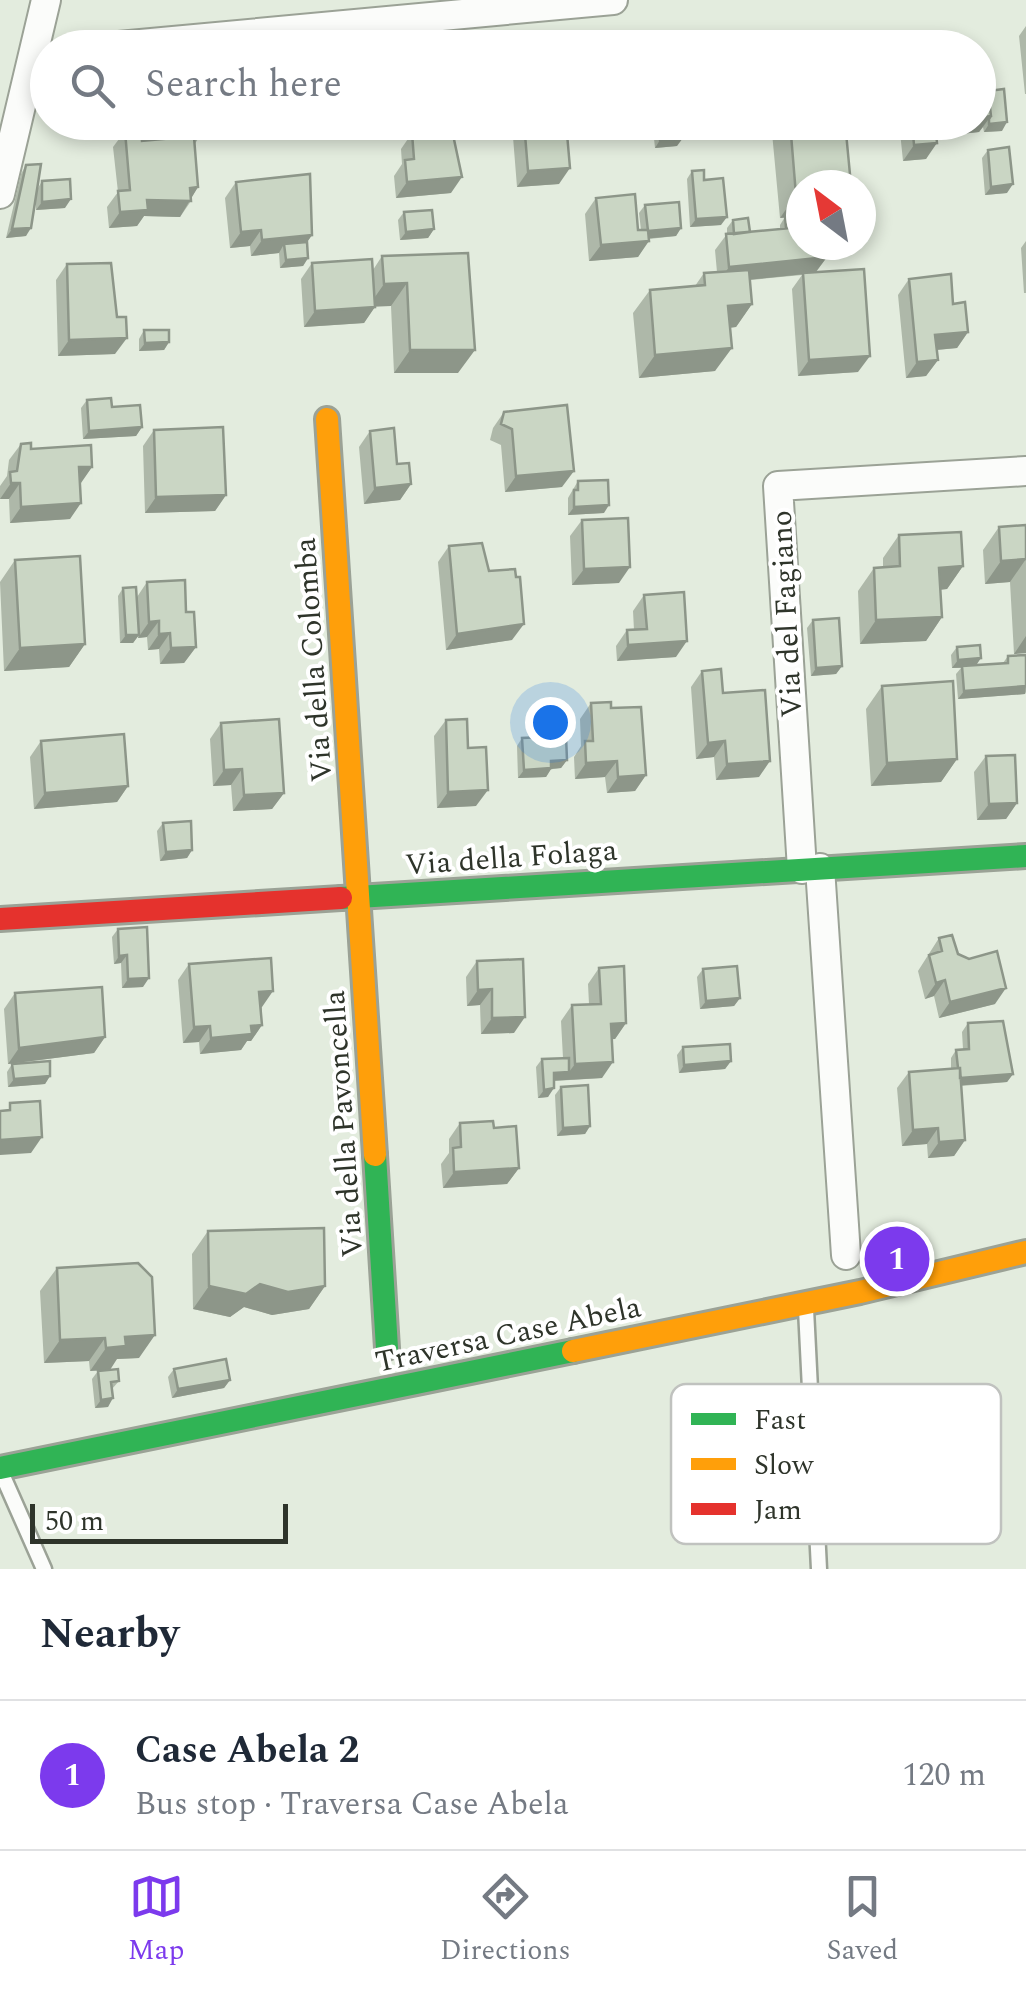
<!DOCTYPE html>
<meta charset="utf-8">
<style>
body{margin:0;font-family:Spectral,serif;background:#f6f6f7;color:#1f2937}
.compass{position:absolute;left:786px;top:170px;width:90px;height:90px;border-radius:50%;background:#fff;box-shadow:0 5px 15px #0003;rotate:328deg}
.scale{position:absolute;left:30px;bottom:25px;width:258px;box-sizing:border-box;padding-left:10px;border:5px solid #2e342a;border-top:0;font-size:28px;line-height:35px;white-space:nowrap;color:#2e342a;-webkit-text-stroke:8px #fff;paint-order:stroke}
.you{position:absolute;left:550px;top:722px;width:35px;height:35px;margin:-25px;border:8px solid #fff;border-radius:50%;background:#1a73e8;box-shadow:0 0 0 15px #1a73e833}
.badge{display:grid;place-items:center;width:65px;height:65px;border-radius:50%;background:#7c3aed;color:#fff;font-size:32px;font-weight:700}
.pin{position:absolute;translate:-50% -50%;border:5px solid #fff;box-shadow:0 2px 10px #0006}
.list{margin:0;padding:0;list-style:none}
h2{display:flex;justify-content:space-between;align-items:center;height:130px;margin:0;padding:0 40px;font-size:42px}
h2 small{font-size:32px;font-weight:400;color:#747a83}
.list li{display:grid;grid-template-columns:65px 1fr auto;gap:30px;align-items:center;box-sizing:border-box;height:150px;padding:0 40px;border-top:2px solid #e0e1e3}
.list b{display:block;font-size:38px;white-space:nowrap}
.list p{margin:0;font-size:32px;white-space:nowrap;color:#747a83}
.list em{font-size:32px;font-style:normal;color:#747a83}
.icon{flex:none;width:55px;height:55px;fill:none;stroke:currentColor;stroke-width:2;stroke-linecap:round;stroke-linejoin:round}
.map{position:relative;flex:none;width:1026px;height:1569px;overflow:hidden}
.search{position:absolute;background:#fff;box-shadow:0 5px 15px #0003;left:30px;right:30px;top:30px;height:110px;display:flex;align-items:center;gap:25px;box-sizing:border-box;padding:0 35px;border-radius:55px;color:#747a83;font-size:38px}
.sheet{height:280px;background:#fff}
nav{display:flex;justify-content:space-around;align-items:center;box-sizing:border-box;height:140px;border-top:2px solid #e0e1e3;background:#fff;font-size:28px;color:#747a83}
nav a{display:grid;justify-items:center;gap:5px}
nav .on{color:#7c3aed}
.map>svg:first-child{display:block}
</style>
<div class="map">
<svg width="1026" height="1569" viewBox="0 0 1026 1569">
<rect width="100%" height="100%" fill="#e3ecde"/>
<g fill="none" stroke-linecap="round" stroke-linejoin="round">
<defs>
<path id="lane" d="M806,1309L819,1569
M2,1474L44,1569"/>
<path id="street" d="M97,48L613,0
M0,194L46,0
M820,868L846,1255
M802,869L778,486L1026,471"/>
<path id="fast" d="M341,898L1026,856
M375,1155L387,1348
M0,1468L573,1351"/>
<path id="slow" d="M327,419L375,1155
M573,1351L860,1292L1026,1252"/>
<path id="jam" d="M0,919L341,898"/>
</defs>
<use href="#lane" stroke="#9ba296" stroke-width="19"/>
<use href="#street" stroke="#9ba296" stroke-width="32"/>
<use href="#fast" stroke="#9ba296" stroke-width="28"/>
<use href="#slow" stroke="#9ba296" stroke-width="28"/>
<use href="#jam" stroke="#9ba296" stroke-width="28"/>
<use href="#lane" stroke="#fbfcfa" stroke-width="14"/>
<use href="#street" stroke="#fbfcfa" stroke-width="28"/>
<use href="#fast" stroke="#30b455" stroke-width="22"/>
<use href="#slow" stroke="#ff9f0a" stroke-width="22"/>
<use href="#jam" stroke="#e5322d" stroke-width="22"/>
</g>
<path fill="#aeb8a9" d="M1026,26V94H1025L1019,36Z
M988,91L1002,131L984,132L983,127L979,132L937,137L926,159L903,161L899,122H978Z
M180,122H199L200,136L194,145L198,187L191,198V201L180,217L144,216L137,226L109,228L107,207L118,192L113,147L125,131L142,141L172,139V134Z
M523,122H566L559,184L517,187L513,137Z
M658,122H681L677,146L655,148L653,129Z
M771,122H845L801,185L827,257L816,272L858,372L798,376L792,289L802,275L750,280L752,304L736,327L730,328L715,371L639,378L633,313L650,290L695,286L704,273L717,272L715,250L727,234V228L733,220L750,232L780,229V225L785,217L780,218Z
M412,133L451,193L396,198L394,176L402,164L401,149Z
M988,150L1007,193L985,195L982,158Z
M26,165L38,188L42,181L65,208L36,210V196L26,236L6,238L21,174Z
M692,171L704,180L721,225L690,227L687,179Z
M236,182L312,235L307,242L308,258L303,266L280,268L279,253L251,256L250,246L230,248L225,198Z
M596,198L638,230H641L639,213L645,205L681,228L676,236L649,239L638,257L589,261L585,214Z
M404,212L434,229L428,238L400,240L398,220Z
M1026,241V293H1024L1021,248Z
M468,253L458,373H394L391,306H375L364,323L304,327L301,279L312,263L373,270L382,256Z
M67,264L115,354L58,356L56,280Z
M909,279L953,304L968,332L957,348L937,350L938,360L926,376L906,378L898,295Z
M144,330L169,342L164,350L139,351V339Z
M87,400L112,407L142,427L136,436L83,439L81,408Z
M504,412L562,487L505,492L501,445L490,440L493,428Z
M154,430L226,495L215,511L145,513L143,446Z
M370,431L397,464L411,484L400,500L364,504L359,447Z
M21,444L31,449L92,467L80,483L70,519L10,523L9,499H0V486L7,476L9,460Z
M578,481L604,513L568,515V498Z
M582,520L619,583L572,585L570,536Z
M1026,525V653L1014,654L1010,582L985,584L983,550L999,527Z
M899,535L963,566L947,589L940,590L942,617L926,641L860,644L858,591L874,568L883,567V558Z
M449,546L512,640L446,650L438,562Z
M15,560L85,644L69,667L4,671L0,582Z
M147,582L186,612L196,647L184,663L160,664L159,649L148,650L147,637L138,638V636L133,643H120L118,596L123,588L137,597Z
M644,595L676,657L617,661L616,646L627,630H634L633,611Z
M813,620L842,666L836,674L811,676L807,628Z
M957,647L976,665L1003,663L1008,656L1026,655V692L1025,694L958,699L956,674L961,668H952L951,655Z
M702,671L723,693L759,777L716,780L714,757L696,759L691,687Z
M882,686L957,759L941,782L871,786L866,709Z
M591,703L611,708L646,775L635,791L607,793L605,777L575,779L574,757L581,746L580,719Z
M446,720L468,748L476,806L437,808L434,736Z
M221,723L284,793L272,809L233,811L231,785L213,786L210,739Z
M522,738L567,760L561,768L551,769L546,777L518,778L517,746Z
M41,741L128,786L117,802L34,809L30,757Z
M986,756L1017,803L1006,819L977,820L974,772Z
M163,823L192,850L187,858L160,861L157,831Z
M118,929L143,987L122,988L121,963L114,964L112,937Z
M939,938L958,954L995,1004L939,1018L934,996L925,999L918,971Z
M477,961L514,1033L481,1034L480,1005L467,1006L466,977Z
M189,964L262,1007V1025L251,1041H247L241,1050L200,1054L199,1042L183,1043L178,980Z
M599,968L626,1023L615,1039H612L602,1078L554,1081L548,1097L538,1098L536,1067L542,1059L563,1058L561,1021L572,1005L589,1004L588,984Z
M703,969L740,998L734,1006L700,1009L697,977Z
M15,993L105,1037L94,1053L8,1064L4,1009Z
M968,1023L1013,1074L1007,1082L961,1086L965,1140L954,1156L928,1158L927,1144L902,1146L897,1088L909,1072L951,1069V1058L956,1050L963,1049L962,1032Z
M683,1047L731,1061L725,1069L679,1073L677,1055Z
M12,1064L50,1076L45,1084L8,1087L7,1072Z
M561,1087L590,1126L585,1134L557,1136L555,1095Z
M460,1123L494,1128L519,1168L507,1184L443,1188L441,1164L449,1153V1139Z
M208,1231L325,1286L309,1309L272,1315L244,1307L230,1317L193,1309L192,1254Z
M57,1268L139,1358L117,1359L90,1371L89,1361L44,1363L40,1291Z
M174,1369L230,1380L224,1388L172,1398L168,1377Z
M98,1371L119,1381L112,1389L108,1407L95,1408L92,1379Z"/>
<path fill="#8d9689" d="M991,116L979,132L924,138L935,122H978V118Z
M1007,122L1002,131L984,132L989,124Z
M683,138L677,146L655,148L660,140Z
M937,143L926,159L903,161L914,145Z
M570,168L559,184L517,187L528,171Z
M462,177L451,193L396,198L407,182Z
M1013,184L1007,193L985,195L991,187Z
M198,187L180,217L144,216L137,226L109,228L120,212L147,200Z
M801,194V216L780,218L796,195Z
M71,199L65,208L36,210L42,202Z
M727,217L721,225L690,227L696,219Z
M31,228L26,236L6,238L12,229Z
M681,228L676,236L642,239L648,231Z
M434,229L428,238L400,240L406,232Z
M261,230L250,246L230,248L241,232Z
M312,235L301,251L284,244L279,253L251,256L262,240Z
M649,241L638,257L589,261L601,245Z
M827,257L815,273L718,283L729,267Z
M308,258L303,266L280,268L286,260Z
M407,283L391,306L368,307L384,284Z
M752,304L736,327L712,329L728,306Z
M375,307L364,323L304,327L315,311Z
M968,332L957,348L924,351L935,335Z
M127,338L115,354L58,356L69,340Z
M169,342L164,350L139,351L145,343Z
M732,348L715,371L639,378L655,355Z
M410,350H475L458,373H394Z
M870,356L858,372L798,376L809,360Z
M938,360L926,376L906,378L917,362Z
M142,427L136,436L83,439L89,431Z
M79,467H92L81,483H67Z
M574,471L562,487L505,492L516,476Z
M11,483H20L9,499H0Z
M411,484L400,500L364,504L375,488Z
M226,495L215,511L145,513L156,497Z
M81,503L70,519L10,523L21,507Z
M609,505L604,513L568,515L574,507Z
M1026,559L1010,582L985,584L1001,561Z
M963,566L947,589L923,591L939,568Z
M630,567L619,583L572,585L584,569Z
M942,617L926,641L860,644L876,620Z
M159,621L147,637L138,638L149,622Z
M524,624L512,640L446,650L457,634Z
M170,633L159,649L148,650L159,634Z
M126,635H139L133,643H120Z
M1026,636V653L1014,654Z
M687,641L676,657L617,661L628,645Z
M85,644L69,667L4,671L20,648Z
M196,647L184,663L160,664L171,648Z
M981,658L975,667L952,668L958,660Z
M842,666L836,674L811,676L816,668Z
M1026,686L1025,694L958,699L964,691Z
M725,741L714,757L696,759L708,743Z
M957,759L941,782L871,786L887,763Z
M567,760L561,768L551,769L546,777L518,778L524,770L551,761Z
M617,761L605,777L575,779L586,763Z
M770,761L759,777L716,780L727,764Z
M242,769L231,785L213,786L224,770Z
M646,775L635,791L607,793L618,777Z
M128,786L117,802L34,809L45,793Z
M488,790L476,806L437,808L448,792Z
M284,793L272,809L233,811L244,795Z
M1017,803L1006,819L977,820L989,804Z
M192,850L187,858L160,861L166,852Z
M127,955L121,963L114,964L119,956Z
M149,978L143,987L122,988L128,979Z
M945,980L934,996L925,999L936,983Z
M1006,988L995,1004L939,1018L950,1002Z
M492,989L480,1005L467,1006L478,990Z
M273,991L262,1007L248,1008L259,992Z
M740,998L734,1006L700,1009L706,1001Z
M525,1017L514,1033L481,1034L492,1018Z
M626,1023L615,1039L600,1040L611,1024Z
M262,1025L251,1041H247L241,1050L200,1054L211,1038L251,1026Z
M210,1026L199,1042L183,1043L194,1027Z
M105,1037L94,1053L8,1064L19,1048Z
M731,1061L725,1069L679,1073L684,1065Z
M613,1062L602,1078L548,1081L554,1073L569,1072L575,1064Z
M1013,1074L1007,1082L953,1086L958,1078Z
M50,1076L45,1084L8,1087L14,1079Z
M554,1088L548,1097L538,1098L544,1090Z
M590,1126L585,1134L557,1136L563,1128Z
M938,1128L927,1144L902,1146L913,1130Z
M42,1137L31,1153L0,1155V1140Z
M965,1140L954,1156L928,1158L939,1142Z
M519,1168L507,1184L443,1188L454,1172Z
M260,1284L325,1286L309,1309L272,1315L244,1307L230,1317L193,1309L209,1286Z
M155,1335L139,1358L117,1359L110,1370L90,1371L106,1348L125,1337Z
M105,1338L89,1361L44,1363L60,1340Z
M230,1380L224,1388L172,1398L178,1389Z
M113,1398L108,1407L95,1408L101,1400Z"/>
<path fill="#cad6c4" stroke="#8d9689" stroke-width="2.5" d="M673,38L674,48H621L620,42Z
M984,58L991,116L978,118V59Z
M1004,89L1007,122L989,124V119L991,116L988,91Z
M183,122H199L200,136L194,137L198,187L190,188L191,201L147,200L148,210L120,212L118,191L130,190L125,131L141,129L142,141L184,137Z
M524,122H566L570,168L528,171Z
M659,122H681L683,138L660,140Z
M790,122H845L851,185H801V194L796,195Z
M912,122H935L937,143L914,145Z
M452,130L462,177L407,182L405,160L414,159L412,133Z
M1009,147L1013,184L991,187L988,150Z
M41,164L31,228L12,229L26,165Z
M704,170V180L723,178L727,217L696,219L692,171Z
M310,174L312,235L262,240L261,230L241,232L236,182Z
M70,179L71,199L42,202V181Z
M635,194L638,230H648L649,241L601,245L596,198Z
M679,202L681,228L648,231L645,205Z
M432,210L434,229L406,232L404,212Z
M801,215V227L786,228L785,216Z
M748,218L750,232L734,234L733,220Z
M801,227V245H825L827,257L729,267L726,234Z
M307,242L308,258L286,260L284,244Z
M468,253L475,350H410L407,283L384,284L382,256Z
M372,259L375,307L315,311L312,263Z
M111,263L117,317H126L127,338L69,340L67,264Z
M864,269L870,356L809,360L803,273Z
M749,270L752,304L728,306L732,348L655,355L650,290L705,285L704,273Z
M951,274L953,304L965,302L968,332L935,335L938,360L917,362L909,279Z
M144,330H169V342L145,343Z
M111,398L112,407L140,405L142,427L89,431L87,400Z
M567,405L574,471L516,476L512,429L501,424L504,412Z
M223,427L226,495L156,497L154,430Z
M394,428L397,464L409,463L411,484L375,488L370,431Z
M31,443V449L91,445L92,467H79L81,503L21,507L20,483H11L10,472L17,471L21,444Z
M608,480L609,505L574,507V490H578V481Z
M628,518L630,567L584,569L582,520Z
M1026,525V559L1001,561L999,527Z
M961,532L963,566L939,568L942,617L876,620L874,568L900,566L899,535Z
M482,543L489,571L515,569L516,577H520L524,624L457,634L449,546Z
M80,556L85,644L20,648L15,560Z
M185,580L186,612H194L196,647L171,648L170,633L159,634V621L149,622L147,582Z
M136,587L139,635H126L123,588Z
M684,592L687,641L628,645L627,630L647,629L644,595Z
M839,618L842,666L816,668L813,620Z
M980,645L981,658L958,660L957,647Z
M1026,655V686L964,691L962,666L1008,663V656Z
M721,669L723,693L765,690L770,761L727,764L725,741L708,743L702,671Z
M953,681L957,759L887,763L882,686Z
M611,702V708L641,707L646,775L618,777L617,761L586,763L585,741H593L591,703Z
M279,719L284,793L244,795L242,769L224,770L221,723Z
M467,719L468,748L486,747L488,790L448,792L446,720Z
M124,734L128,786L45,793L41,741Z
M566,736L567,760L551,761V768L524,770L522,738Z
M1015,755L1017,803L989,804L986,756Z
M191,821L192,850L166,852L163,823Z
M147,927L149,978L128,979L127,955L119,956L118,929Z
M952,935L958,954L969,959L997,951L1006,988L950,1002L945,980L936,983L929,955L942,951L939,938Z
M271,958L273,991L259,992L262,1025L251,1026L252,1034L211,1038L210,1026L194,1027L189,964Z
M523,959L525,1017L492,1018V989L478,990L477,961Z
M624,966L626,1023L611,1024L613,1062L575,1064L572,1005L601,1004L599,968Z
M737,966L740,998L706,1001L703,969Z
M102,987L105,1037L19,1048L15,993Z
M1003,1021L1013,1074L960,1078V1068H958L956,1050L969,1049L968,1023Z
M730,1044L731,1061L684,1065L683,1047Z
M569,1058V1072L554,1073V1088L544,1090L542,1059Z
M50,1061V1076L14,1079L12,1064Z
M960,1068L965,1140L939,1142L938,1128L913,1130L909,1072Z
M588,1085L590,1126L563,1128L561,1087Z
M40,1101L42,1137L0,1140V1111L10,1110V1103Z
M493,1121L494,1128L516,1126L519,1168L454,1172L453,1148L461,1147L460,1123Z
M324,1228L325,1286L288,1292L260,1284L246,1294L209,1286L208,1231Z
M138,1263L152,1277L155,1335L125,1337L126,1346L106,1348L105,1338L60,1340L57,1268Z
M226,1359L230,1380L178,1389L174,1369Z
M118,1369L119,1381L111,1382L113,1398L101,1400L98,1371Z"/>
<g text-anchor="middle" stroke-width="8" stroke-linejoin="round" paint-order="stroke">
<g font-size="30" fill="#2e342a" stroke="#fff">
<text transform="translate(786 614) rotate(-93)" y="10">Via del Fagiano</text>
<text transform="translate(313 660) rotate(-94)" y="10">Via della Colomba</text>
<text transform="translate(511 857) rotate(-4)" y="10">Via della Folaga</text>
<text transform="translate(343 1124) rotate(-94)" y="10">Via della Pavoncella</text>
<text transform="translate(508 1334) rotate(-12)" y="10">Traversa Case Abela</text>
</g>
</g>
<rect x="671" y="1384" width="330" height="160" rx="15" fill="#fff" stroke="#c0c2bf" stroke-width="2.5"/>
<rect x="691" y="1413" width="45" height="12" fill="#30b455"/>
<rect x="691" y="1458" width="45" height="12" fill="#ff9f0a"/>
<rect x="691" y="1503" width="45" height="12" fill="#e5322d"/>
<g font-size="28" fill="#2e342a">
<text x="754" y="1429">Fast</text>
<text x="754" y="1474">Slow</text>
<text x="754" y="1519">Jam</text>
</g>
</svg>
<svg class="compass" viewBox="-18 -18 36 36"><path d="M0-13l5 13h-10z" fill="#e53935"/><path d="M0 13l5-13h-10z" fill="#747a83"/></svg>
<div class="scale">50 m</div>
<div class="you"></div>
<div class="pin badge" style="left:897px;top:1259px">1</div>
<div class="search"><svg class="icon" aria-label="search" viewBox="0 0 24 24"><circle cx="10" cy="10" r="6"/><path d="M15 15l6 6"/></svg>Search here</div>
</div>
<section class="sheet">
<h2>Nearby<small></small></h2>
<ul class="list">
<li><span class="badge">1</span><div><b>Case Abela 2</b><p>Bus stop · Traversa Case Abela</p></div><em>120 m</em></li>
</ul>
</section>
<nav>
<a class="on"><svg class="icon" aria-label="map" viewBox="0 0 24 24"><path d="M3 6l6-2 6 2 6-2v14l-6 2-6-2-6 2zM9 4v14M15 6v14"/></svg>Map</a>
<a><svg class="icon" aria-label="directions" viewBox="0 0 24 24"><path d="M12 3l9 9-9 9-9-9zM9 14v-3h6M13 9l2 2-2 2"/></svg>Directions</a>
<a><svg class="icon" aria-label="saved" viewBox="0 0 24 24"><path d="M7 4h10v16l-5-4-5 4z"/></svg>Saved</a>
</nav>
